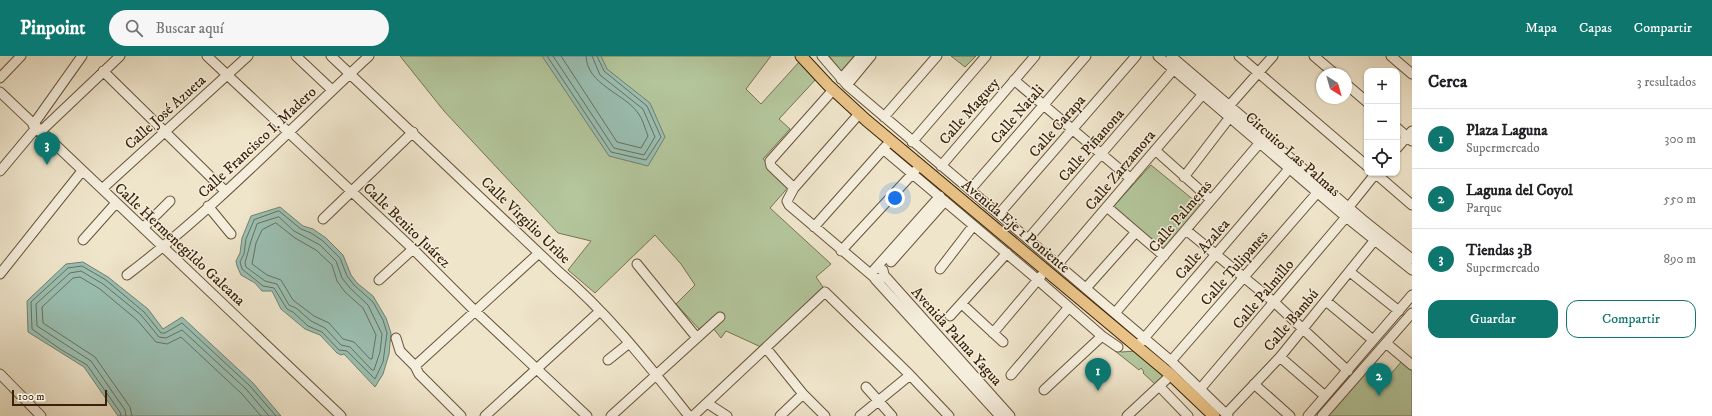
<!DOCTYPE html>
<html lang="es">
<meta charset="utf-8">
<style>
body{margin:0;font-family:"IM FELL DW Pica",serif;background:#f6f6f6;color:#202124}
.controls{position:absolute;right:12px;top:12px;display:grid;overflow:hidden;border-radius:8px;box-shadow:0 1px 3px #0004}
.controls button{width:36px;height:36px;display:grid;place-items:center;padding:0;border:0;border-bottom:1px solid #e0e0e0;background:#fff;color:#202124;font:20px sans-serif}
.compass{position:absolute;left:1316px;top:12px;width:36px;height:36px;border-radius:50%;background:#fff;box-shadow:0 1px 3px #0004;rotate:143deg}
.scale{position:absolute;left:12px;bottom:10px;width:95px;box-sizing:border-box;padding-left:4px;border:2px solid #392209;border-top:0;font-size:11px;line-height:14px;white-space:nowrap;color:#392209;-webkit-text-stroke:3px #f5eedd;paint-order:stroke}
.you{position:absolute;left:895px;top:142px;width:14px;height:14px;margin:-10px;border:3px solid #fff;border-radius:50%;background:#1a73e8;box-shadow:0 0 0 6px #1a73e833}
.badge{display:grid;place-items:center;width:26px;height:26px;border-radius:50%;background:#0f766e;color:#fff;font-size:13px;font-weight:700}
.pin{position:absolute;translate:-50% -33px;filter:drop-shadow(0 1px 2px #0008)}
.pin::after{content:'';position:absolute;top:21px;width:14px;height:12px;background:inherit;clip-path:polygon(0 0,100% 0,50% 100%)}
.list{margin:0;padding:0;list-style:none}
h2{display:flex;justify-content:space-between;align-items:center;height:52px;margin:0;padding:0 16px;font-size:17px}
h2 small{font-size:13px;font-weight:400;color:#757577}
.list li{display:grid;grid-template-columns:26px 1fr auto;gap:12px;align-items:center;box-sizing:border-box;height:60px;padding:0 16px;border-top:1px solid #e0e0e0}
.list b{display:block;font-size:15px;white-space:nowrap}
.list p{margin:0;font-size:13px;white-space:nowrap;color:#757577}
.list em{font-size:13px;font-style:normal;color:#757577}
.actions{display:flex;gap:8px;padding:12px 16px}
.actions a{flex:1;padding:9px 0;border:1px solid #0f766e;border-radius:12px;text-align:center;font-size:14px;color:#0f766e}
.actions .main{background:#0f766e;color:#fff}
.icon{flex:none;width:22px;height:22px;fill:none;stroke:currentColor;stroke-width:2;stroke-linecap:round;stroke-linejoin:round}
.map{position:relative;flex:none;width:1412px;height:360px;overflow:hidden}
header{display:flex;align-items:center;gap:24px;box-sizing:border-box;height:56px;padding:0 20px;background:#0f766e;color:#fff}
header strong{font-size:19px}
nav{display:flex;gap:22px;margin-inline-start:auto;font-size:14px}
.search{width:280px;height:36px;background:#f6f6f6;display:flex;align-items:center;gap:10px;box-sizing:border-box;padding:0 14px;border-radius:22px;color:#757577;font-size:15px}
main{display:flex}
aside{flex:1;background:#fff}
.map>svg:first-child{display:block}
</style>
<header>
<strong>Pinpoint</strong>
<div class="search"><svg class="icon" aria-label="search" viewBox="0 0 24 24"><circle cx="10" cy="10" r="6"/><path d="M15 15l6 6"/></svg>Buscar aquí</div>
<nav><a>Mapa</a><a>Capas</a><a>Compartir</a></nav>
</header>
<main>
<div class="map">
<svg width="1412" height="360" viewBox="0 0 1412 360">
<rect width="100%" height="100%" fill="#efe5cb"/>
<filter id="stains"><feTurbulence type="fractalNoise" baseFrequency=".005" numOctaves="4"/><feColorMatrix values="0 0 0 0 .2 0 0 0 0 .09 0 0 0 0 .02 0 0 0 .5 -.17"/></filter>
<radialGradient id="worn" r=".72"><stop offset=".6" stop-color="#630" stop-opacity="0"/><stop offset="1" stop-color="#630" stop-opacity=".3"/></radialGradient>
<path fill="#b4c69c" stroke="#767452" d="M400,0H771L746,33L761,48L800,5L817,22L779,63L790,73L763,103L791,128L770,152L831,208L816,221L823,231L761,291L726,275L721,282L708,266L699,273L676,248L695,229L681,208L655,179L595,237L568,214L591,185L558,177L444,55Z
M829,0H854L841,15Z
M951,0H976L965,11Z
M1151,109L1201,150L1163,196L1112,152Z
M1118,293L1121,296L1136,295L1163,320L1155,328L1143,317L1144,316L1141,312L1139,314L1115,295Z
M1402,305L1412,314V360H1328L1374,307L1390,319Z"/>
<path fill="#9abfb2" stroke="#73806e" d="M542,0H601L607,13L650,47L665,81L648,110L609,100Z
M280,151L303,170L313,173L326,182L343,199L351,219L357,227L373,240L386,262L391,277L389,298L383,318L375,331L344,298L341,299L337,297L320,279L305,273L281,253L272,235H262L255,227L241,219L237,210L236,205L240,197L242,182L251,160Z
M83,206L108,221L148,253L163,273L182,261L253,327L281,360H118L84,311L28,276L27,245L66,208Z"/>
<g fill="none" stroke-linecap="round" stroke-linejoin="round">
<path stroke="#6a705e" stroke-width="1" d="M547,0L611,96L646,104L661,81L647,50L604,15L597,0
M553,0L614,92L644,99L655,81L643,53L600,19L592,0
M561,0L617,86L641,92L648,80C645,73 643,63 638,57C624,37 587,29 586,0
M279,155L301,173L311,177L323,185L340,202L347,220L354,229L373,246L383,264L387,277L383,306L375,323L347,295L339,294L322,276L308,270L293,256L287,253L274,232L263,230L242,213L240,206L244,198L246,183L254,164Z
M279,161L294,175L320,189L336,205L342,222L350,232L368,249L382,278L380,296L374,314H372L350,291L341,289L325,272L311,265L296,252L289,249L277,228L265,225L246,211L245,207L251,185L257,168Z
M276,167L295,182L316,194L332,209L337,225L345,236L363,252L376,279L372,303H370L354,286L343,283L329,267L314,260L293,244L281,224L267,219L252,208L256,187L262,174Z
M121,360L120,356L87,309L60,293L32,273L31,246L68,212L82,210L106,224L144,256L161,277H165L182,267L250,330L276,360
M126,360L125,354L91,305L37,270L36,248L70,217L81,215L103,228L141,259L159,281L166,282L182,274L246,333L269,360
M132,360L130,351L95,301L43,267L42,251L73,222L80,221L100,233L137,264L156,286L167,288L181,281L242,338L261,360"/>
<defs>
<path id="minor" d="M207,0L413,193L476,256L587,360
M296,0L332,34
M331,0L559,216C608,257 649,310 689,360
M822,0L847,29L1171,305L1228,360
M1158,0L1346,161L1412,214
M1171,0L1362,163L1412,203
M1239,0L1367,110
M1314,0L1335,18
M1391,0L1412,18
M103,15L225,135
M0,22L21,0
M841,23L861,0
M1014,24L1131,123
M1346,28L1367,46
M847,29L871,0
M0,36L341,360
M1229,50L1273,0
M859,58L794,132L787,145L789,149L875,222L881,223L884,219
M884,61L937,0
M33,69L82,0
M1397,72L1412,85
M40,76L120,0
M912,86L986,0
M1397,92L1412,75
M883,93L1031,218L1102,280L1118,291
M1155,94L1211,144
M941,110L1035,0
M0,115L36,72
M1375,117L1412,149
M1184,121L1230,61
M794,132L771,110L770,105L833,34
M102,133L248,0
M970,134L1086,0
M208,150L231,178
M1107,151L1164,200
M1348,152L1376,117
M999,158L1136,0
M323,163L413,76
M814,171L886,90
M143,172L170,145
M1186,174L1274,246L1348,315
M1028,183L1174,13
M83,184L116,147
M841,195L915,115
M891,206L945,145
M637,208L697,282
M1058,208L1203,38
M877,212L883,214L884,219L1010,360
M940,213L973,170
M874,214L940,140
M1350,216L1399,255
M0,218L82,115
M127,219C214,153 289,74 369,0
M875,223L1000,360
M379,224L413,193
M1086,232L1136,176
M1326,245L1373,284
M962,248L1003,286
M1115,257L1263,83
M950,260L1007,197
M993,277L1041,220
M396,282L400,295L415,310L419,318L461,360
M1140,287L1289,113
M1386,287L1412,309
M766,292L803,338L825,360
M1280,301L1325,340
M608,304L628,288
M1171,305L1317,137
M415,310L539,197
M0,318L41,360
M1011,319L1069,251
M1254,328L1290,360
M866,331L892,360
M1160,331L1188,360
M1201,332L1346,161
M1044,334L1102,280
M707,347L727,360
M1226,358L1280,301L1374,185
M485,360L600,255
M611,360L720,261
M693,360L825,236L910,319L949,360
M780,360L803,338
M860,360L910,319
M1127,360L1171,319
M1308,360L1412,239
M1322,360L1412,257"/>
<path id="major" d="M801,0L828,29L866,64L1171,319L1214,360"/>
</defs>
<use href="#minor" stroke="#66533a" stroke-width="11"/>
<use href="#major" stroke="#392209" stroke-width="13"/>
<use href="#minor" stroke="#f5eedd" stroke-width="9"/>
<use href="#major" stroke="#e8c286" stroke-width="11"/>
</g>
<g text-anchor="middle" stroke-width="3" stroke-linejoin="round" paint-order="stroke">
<g font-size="15" fill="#392209" stroke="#f5eedd">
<text transform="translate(969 55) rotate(-49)" y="5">Calle Maguey</text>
<text transform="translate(165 56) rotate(-42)" y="5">Calle José Azueta</text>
<text transform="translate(1017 58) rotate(-49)" y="5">Calle Natali</text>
<text transform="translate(1057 70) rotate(-49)" y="5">Calle Carapa</text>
<text transform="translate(257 86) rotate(-43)" y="5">Calle Francisco I. Madero</text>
<text transform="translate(1091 89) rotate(-49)" y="5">Calle Piñanona</text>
<text transform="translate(1293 98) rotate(41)" y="5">Circuito Las Palmas</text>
<text transform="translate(1120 114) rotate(-50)" y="5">Calle Zarzamora</text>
<text transform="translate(1180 160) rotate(-50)" y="5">Calle Palmeras</text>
<text transform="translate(526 164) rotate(44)" y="5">Calle Virgilio Uribe</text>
<text transform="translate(407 169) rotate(44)" y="5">Calle Benito Juárez</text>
<text transform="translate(1016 170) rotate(40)" y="5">Avenida Eje 1 Poniente</text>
<text transform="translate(180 188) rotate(43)" y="5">Calle Hermenegildo Galeana</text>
<text transform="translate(1202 193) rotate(-49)" y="5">Calle Azalea</text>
<text transform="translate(1234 212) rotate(-49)" y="5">Calle Tulipanes</text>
<text transform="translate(1263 238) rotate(-50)" y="5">Calle Palmillo</text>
<text transform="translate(1291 264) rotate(-50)" y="5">Calle Bambú</text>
<text transform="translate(957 280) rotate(48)" y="5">Avenida Palma Yagua</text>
</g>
</g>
<rect width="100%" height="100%" filter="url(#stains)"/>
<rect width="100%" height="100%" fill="url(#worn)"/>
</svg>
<div class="controls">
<button>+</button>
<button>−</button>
<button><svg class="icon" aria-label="locate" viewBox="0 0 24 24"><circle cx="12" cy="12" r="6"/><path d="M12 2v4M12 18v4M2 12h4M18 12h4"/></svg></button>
</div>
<svg class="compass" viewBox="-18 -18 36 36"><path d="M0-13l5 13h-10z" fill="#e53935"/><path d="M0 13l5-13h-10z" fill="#757577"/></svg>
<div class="scale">100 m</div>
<div class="you"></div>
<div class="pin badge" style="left:1098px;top:335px">1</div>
<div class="pin badge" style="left:1379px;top:340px">2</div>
<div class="pin badge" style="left:47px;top:109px">3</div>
</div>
<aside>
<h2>Cerca<small>3 resultados</small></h2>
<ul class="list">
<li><span class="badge">1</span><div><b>Plaza Laguna</b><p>Supermercado</p></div><em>300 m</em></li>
<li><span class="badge">2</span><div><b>Laguna del Coyol</b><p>Parque</p></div><em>550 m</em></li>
<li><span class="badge">3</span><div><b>Tiendas 3B</b><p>Supermercado</p></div><em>890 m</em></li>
</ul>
<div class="actions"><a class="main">Guardar</a><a>Compartir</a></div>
</aside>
</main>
